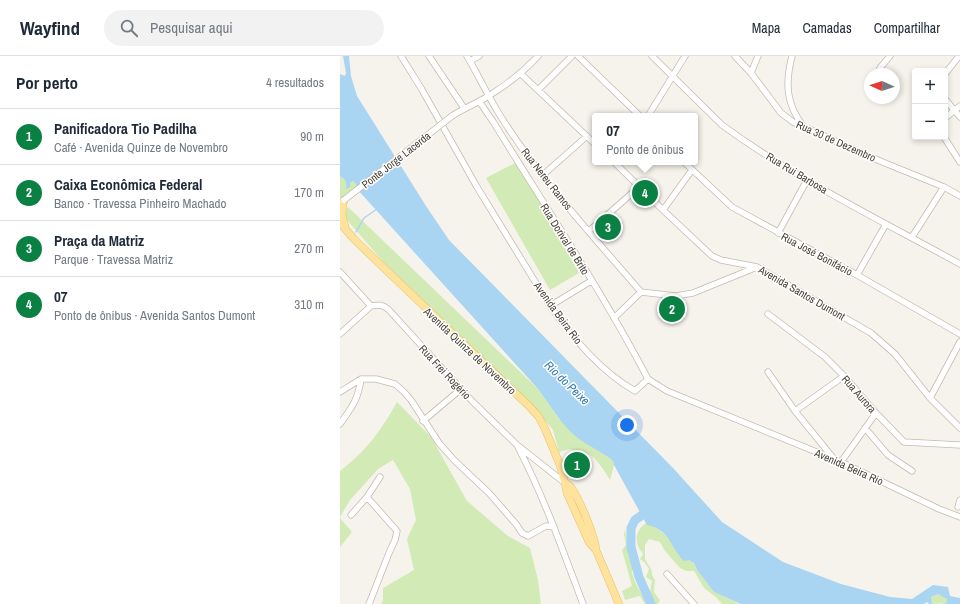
<!DOCTYPE html>
<html lang="pt">
<meta charset="utf-8">
<style>
body{margin:0;font-family:"Archivo Narrow",sans-serif;background:#f2f2f3;color:#1f2937}
.controls{position:absolute;right:12px;top:12px;display:grid;overflow:hidden;border-radius:4px;box-shadow:0 2px 6px #0003}
.controls button{width:36px;height:36px;display:grid;place-items:center;padding:0;border:0;border-bottom:1px solid #e0e1e3;background:#fff;color:#1f2937;font:20px sans-serif}
.compass{position:absolute;left:524px;top:12px;width:36px;height:36px;border-radius:50%;background:#fff;box-shadow:0 2px 6px #0003;rotate:273deg}
.you{position:absolute;left:287px;top:369px;width:14px;height:14px;margin:-10px;border:3px solid #fff;border-radius:50%;background:#1a73e8;box-shadow:0 0 0 6px #1a73e833}
.badge{display:grid;place-items:center;width:26px;height:26px;border-radius:50%;background:#0b8043;color:#fff;font-size:13px;font-weight:700}
.pin{position:absolute;translate:-50% -50%;border:2px solid #fff;box-shadow:0 1px 4px #0006}
.popup{position:absolute;left:252px;top:57px;width:106px;height:52px;box-sizing:border-box;display:grid;place-content:center;border-radius:4px;background:#fff;filter:drop-shadow(0 1px 3px #0005);font-size:13px;white-space:nowrap;color:#747a83}
.popup b{font-size:15px;color:#1f2937}
.popup::after{content:'';position:absolute;left:50%;top:100%;margin-left:-8px;border:8px solid transparent;border-top-color:#fff}
.list{margin:0;padding:0;list-style:none}
h2{display:flex;justify-content:space-between;align-items:center;height:52px;margin:0;padding:0 16px;font-size:17px}
h2 small{font-size:13px;font-weight:400;color:#747a83}
.list li{display:grid;grid-template-columns:26px 1fr auto;gap:12px;align-items:center;box-sizing:border-box;height:56px;padding:0 16px;border-top:1px solid #e0e1e3}
.list b{display:block;font-size:15px;white-space:nowrap}
.list p{margin:0;font-size:13px;white-space:nowrap;color:#747a83}
.list em{font-size:13px;font-style:normal;color:#747a83}
.icon{flex:none;width:22px;height:22px;fill:none;stroke:currentColor;stroke-width:2;stroke-linecap:round;stroke-linejoin:round}
.map{position:relative;flex:none;width:620px;height:548px;overflow:hidden}
header{display:flex;align-items:center;gap:24px;box-sizing:border-box;height:56px;padding:0 20px;background:#fff;border-bottom:1px solid #e0e1e3}
header strong{font-size:19px}
nav{display:flex;gap:22px;margin-inline-start:auto;font-size:14px}
.search{width:280px;height:36px;background:#f2f2f3;display:flex;align-items:center;gap:10px;box-sizing:border-box;padding:0 14px;border-radius:22px;color:#747a83;font-size:15px}
main{display:flex}
aside{flex:1;background:#fff}
.map>svg:first-child{display:block}
</style>
<header>
<strong>Wayfind</strong>
<div class="search"><svg class="icon" aria-label="search" viewBox="0 0 24 24"><circle cx="10" cy="10" r="6"/><path d="M15 15l6 6"/></svg>Pesquisar aqui</div>
<nav><a>Mapa</a><a>Camadas</a><a>Compartilhar</a></nav>
</header>
<main>
<aside>
<h2>Por perto<small>4 resultados</small></h2>
<ul class="list">
<li><span class="badge">1</span><div><b>Panificadora Tio Padilha</b><p>Café · Avenida Quinze de Novembro</p></div><em>90 m</em></li>
<li><span class="badge">2</span><div><b>Caixa Econômica Federal</b><p>Banco · Travessa Pinheiro Machado</p></div><em>170 m</em></li>
<li><span class="badge">3</span><div><b>Praça da Matriz</b><p>Parque · Travessa Matriz</p></div><em>270 m</em></li>
<li><span class="badge">4</span><div><b>07</b><p>Ponto de ônibus · Avenida Santos Dumont</p></div><em>310 m</em></li>
</ul>
</aside>
<div class="map">
<svg width="620" height="548" viewBox="0 0 620 548">
<rect width="100%" height="100%" fill="#f6f3ec"/>
<path fill="#d2eab5" d="M177,106L239,217L210,234L146,122Z
M0,120L5,124L7,127H10L13,125L16,128L17,130L0,143Z
M8,151L199,334L218,362L273,405L274,409L270,424C265,416 256,400 246,397C239,396 237,398 230,393L219,396L213,374L198,356L55,219L6,163L5,156Z
M272,158L281,168L263,183L254,173Z
M57,346L91,381L127,445L168,480L190,492L198,524L201,548H41L43,545V532L74,514L67,483L76,464L70,433L53,404L38,413L10,444L0,461V415C26,395 41,375 57,346Z
M0,462L12,476L0,491Z
M308,466L326,479L354,507L357,514L374,536L400,548H382L377,542L364,532L354,515H346L340,512L325,495L320,486L309,483L305,489V503L312,515V519L315,524L314,536L320,544L318,548H313C309,540 310,533 312,525L306,521L309,513L305,507L300,503L303,498C294,487 294,474 308,466Z
M285,474L292,507V517L296,528L307,548H305L300,540L285,544L282,535L292,530L282,494L286,489L284,478Z
M598,538L608,543L607,547L592,548L590,541Z"/>
<path fill="#a9d4f2" d="M3,0H9L11,20L17,40L86,150L109,184L333,412L382,466L443,506L501,528L550,541L572,543L593,529L608,531L610,540L620,542V548H601L607,547V543L598,538L591,541L592,548H589L587,546L584,548H401L374,536L357,514L354,507L349,504L344,505C329,490 331,474 307,469L274,409L273,405C263,396 250,391 239,383C222,370 211,351 199,334L17,133L16,128L13,125L10,127V131L6,133C7,126 6,124 0,120V18L5,20L6,17Z"/>
<g fill="none" stroke-linecap="round" stroke-linejoin="round">
<path stroke="#a9d4f2" stroke-width="1.5" d="M16,176L24,162L37,153"/>
<path stroke="#a9d4f2" stroke-width="9" d="M311,548L299,521L291,491V472L295,464L312,452"/>
<defs>
<path id="minor" d="M61,0L81,32L137,131L210,250C234,283 260,315 295,335L308,323
M89,0L124,52
M127,0C138,19 147,38 158,56C197,120 252,179 301,236
M238,0L300,60
M312,0L382,69C456,123 540,164 620,208
M395,0L411,17L441,57L453,66L540,105L604,131L620,140
M452,0C445,27 446,49 464,71
M130,5L139,0
M540,12L550,0
M411,17L418,0
M181,18L255,88
M605,18L619,0
M198,34L232,0
M605,43L620,61
M139,45L154,67C206,152 262,235 308,323
M112,60C124,52 138,47 150,39C168,28 184,15 198,0
M308,60L345,0
M605,62L620,50
M604,81L620,106
M274,106L323,154L372,200L381,204L417,211L531,277L555,298L590,342L620,372
M344,106L392,151L517,219L620,278
M203,119L247,80
M323,154L352,114
M249,175L299,131
M438,177L467,124
M572,181L604,131
M0,216L31,250
M517,219L546,168
M301,236L336,240L353,237L417,211
M31,250C38,249 42,248 48,253L133,346L177,389L225,427
M210,250L251,225
M428,258L485,301L504,320L536,357L564,386L620,389
M274,262L301,236
M0,278L31,250
M428,316L455,355L494,403
M308,323L327,335L501,406L599,453L620,461
M0,336L21,323H36L55,328L64,336L71,344L99,387L114,404L149,437L176,468L182,477L188,480L206,470L214,471
M590,342L620,286
M455,355L504,320
M83,365L121,333
M0,368C12,351 18,344 21,323
M525,372L548,399L572,415
M178,391C204,441 223,495 243,548
M501,406L536,357
M27,441L57,475L55,484L49,497L29,548
M618,451L620,444
M11,459L27,441L40,421
M327,518L354,548"/>
<path id="major" d="M4,144C1,154 1,161 5,170
M0,167L14,183L46,214L188,349L199,361L205,373L220,409L225,427L227,437L249,486L256,494L279,548
M225,427C228,429 231,430 232,433C240,444 255,481 256,494"/>
</defs>
<use href="#minor" stroke="#c2bbae" stroke-width="7"/>
<use href="#major" stroke="#e6c16a" stroke-width="8"/>
<use href="#minor" stroke="#fff" stroke-width="5.5"/>
<use href="#major" stroke="#ffe39c" stroke-width="7"/>
<defs>
<path id="minor-bridge" d="M4,144L112,60"/>
</defs>
<use href="#minor-bridge" stroke="#c2bbae" stroke-width="7" stroke-linecap="butt"/>
<use href="#minor-bridge" stroke="#fff" stroke-width="5.5"/>
</g>
<g text-anchor="middle" stroke-width="3" stroke-linejoin="round" paint-order="stroke">
<g font-size="11" fill="#4b4439" stroke="#fff">
<text transform="translate(496 85) rotate(24)" y="4">Rua 30 de Dezembro</text>
<text transform="translate(56 104) rotate(-38)" y="4">Ponte Jorge Lacerda</text>
<text transform="translate(457 117) rotate(31)" y="4">Rua Rui Barbosa</text>
<text transform="translate(207 123) rotate(52)" y="4">Rua Nereu Ramos</text>
<text transform="translate(225 183) rotate(58)" y="4">Rua Dorival de Brito</text>
<text transform="translate(477 198) rotate(28)" y="4">Rua José Bonifácio</text>
<text transform="translate(462 237) rotate(30)" y="4">Avenida Santos Dumont</text>
<text transform="translate(218 257) rotate(54)" y="4">Avenida Beira Rio</text>
<text transform="translate(130 295) rotate(43)" y="4">Avenida Quinze de Novembro</text>
<text transform="translate(105 316) rotate(47)" y="4">Rua Frei Rogério</text>
<text transform="translate(519 338) rotate(49)" y="4">Rua Aurora</text>
<text transform="translate(509 411) rotate(24)" y="4">Avenida Beira Rio</text>
</g>
<g font-size="12" font-style="italic" fill="#2e7ab2" stroke="#fff">
<text transform="translate(227 327) rotate(44)" y="4">Rio do Peixe</text>
</g>
</g>
</svg>
<div class="controls">
<button>+</button>
<button>−</button>
</div>
<svg class="compass" viewBox="-18 -18 36 36"><path d="M0-13l5 13h-10z" fill="#e53935"/><path d="M0 13l5-13h-10z" fill="#747a83"/></svg>
<div class="you"></div>
<div class="pin badge" style="left:237px;top:409px">1</div>
<div class="pin badge" style="left:332px;top:253px">2</div>
<div class="pin badge" style="left:268px;top:171px">3</div>
<div class="pin badge" style="left:305px;top:137px">4</div>
<div class="popup"><b>07</b>Ponto de ônibus</div>
</div>
</main>
